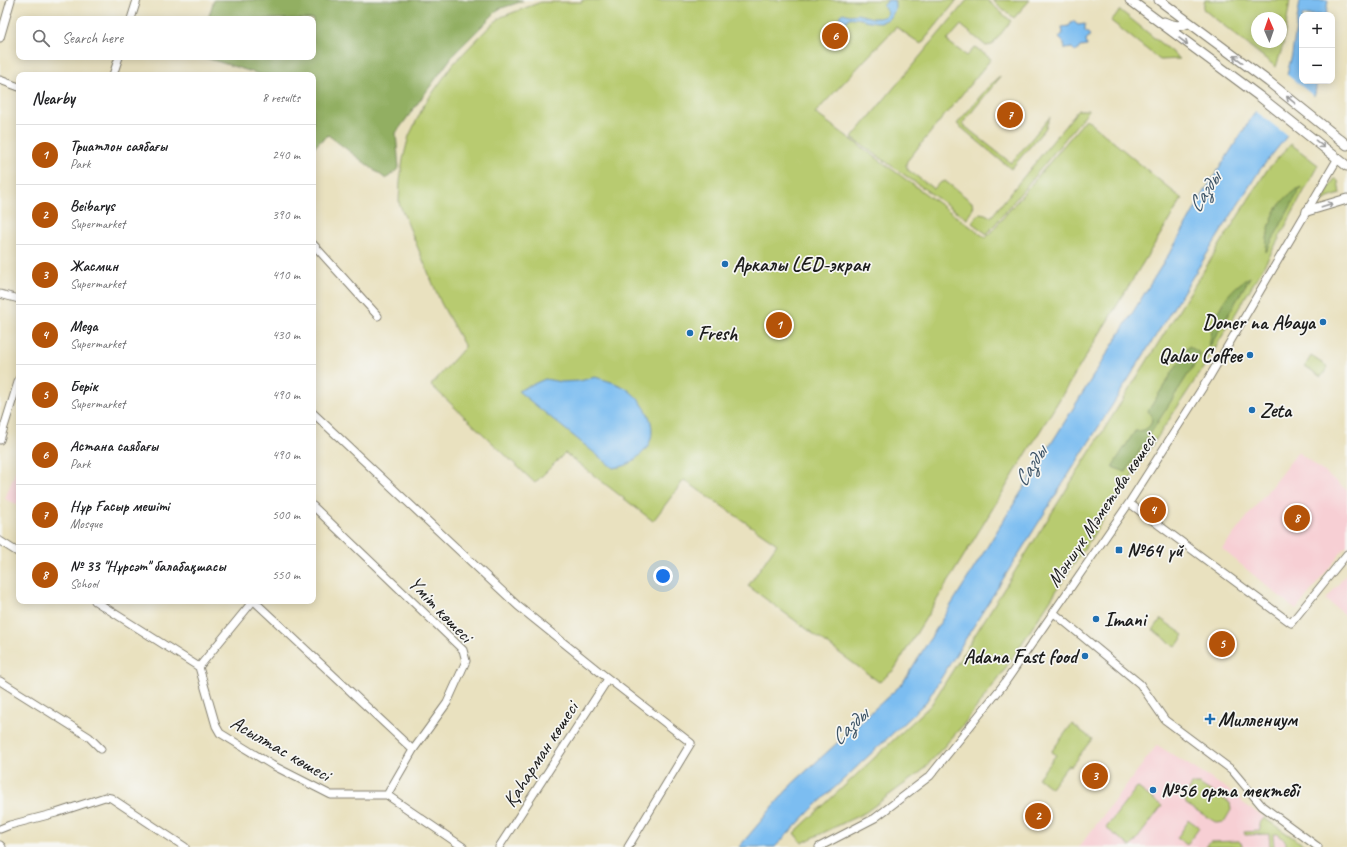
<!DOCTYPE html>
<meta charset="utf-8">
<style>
body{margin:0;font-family:Caveat,sans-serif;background:#f2f2f2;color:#202124}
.controls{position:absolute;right:12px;top:12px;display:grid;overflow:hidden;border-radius:8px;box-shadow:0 2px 10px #0003}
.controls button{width:36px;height:36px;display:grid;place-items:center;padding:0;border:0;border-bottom:1px solid #e0e0e0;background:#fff;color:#202124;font:20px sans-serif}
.compass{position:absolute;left:1251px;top:12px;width:36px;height:36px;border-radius:50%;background:#fff;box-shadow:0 2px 10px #0003;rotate:358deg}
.you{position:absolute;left:663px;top:576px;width:14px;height:14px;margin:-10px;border:3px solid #fff;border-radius:50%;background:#1a73e8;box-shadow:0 0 0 6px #1a73e833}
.badge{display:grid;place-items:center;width:26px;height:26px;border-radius:50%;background:#b45309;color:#fff;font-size:13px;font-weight:700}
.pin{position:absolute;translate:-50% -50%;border:2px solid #fff;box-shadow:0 1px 4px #0006}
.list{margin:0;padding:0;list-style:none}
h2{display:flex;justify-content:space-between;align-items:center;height:52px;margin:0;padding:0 16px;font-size:17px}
h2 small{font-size:13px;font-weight:400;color:#757577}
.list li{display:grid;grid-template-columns:26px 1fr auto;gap:12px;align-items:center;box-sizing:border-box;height:60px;padding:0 16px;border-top:1px solid #e0e0e0}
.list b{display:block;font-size:15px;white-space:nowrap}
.list p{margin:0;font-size:13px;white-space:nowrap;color:#757577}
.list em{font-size:13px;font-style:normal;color:#757577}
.icon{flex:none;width:22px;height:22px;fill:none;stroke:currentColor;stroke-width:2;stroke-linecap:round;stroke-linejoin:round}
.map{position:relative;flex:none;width:1347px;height:847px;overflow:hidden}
.search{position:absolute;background:#fff;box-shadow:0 2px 10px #0003;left:16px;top:16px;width:300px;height:44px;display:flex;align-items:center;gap:10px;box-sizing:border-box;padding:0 14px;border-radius:8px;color:#757577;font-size:15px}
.panel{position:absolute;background:#fff;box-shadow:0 2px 10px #0003;left:16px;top:72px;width:300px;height:532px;border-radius:8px}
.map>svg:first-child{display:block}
</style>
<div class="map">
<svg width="1347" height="847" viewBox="0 0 1347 847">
<rect width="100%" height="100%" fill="#f6f6f2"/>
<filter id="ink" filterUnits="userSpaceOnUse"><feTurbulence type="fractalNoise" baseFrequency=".025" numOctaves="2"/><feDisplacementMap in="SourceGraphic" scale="8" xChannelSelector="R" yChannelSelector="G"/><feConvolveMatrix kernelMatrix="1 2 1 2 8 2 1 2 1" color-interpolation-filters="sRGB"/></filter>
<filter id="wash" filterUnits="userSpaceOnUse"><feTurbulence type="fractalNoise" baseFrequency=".012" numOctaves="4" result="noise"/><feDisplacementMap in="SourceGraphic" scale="16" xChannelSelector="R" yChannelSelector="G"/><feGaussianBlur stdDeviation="0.9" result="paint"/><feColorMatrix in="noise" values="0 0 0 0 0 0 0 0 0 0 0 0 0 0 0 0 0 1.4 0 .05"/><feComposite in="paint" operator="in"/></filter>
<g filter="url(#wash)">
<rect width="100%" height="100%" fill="#e9e1bf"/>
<path fill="#f7cfd4" d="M1298,452L1347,490V545L1296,610L1222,549Z
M19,462V505L5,499Z
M1347,573V616L1326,600Z
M1157,745L1237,795L1243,803L1307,847H1079Z"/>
<path fill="#b8cb6f" stroke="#6a7446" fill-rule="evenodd" d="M582,0H957L921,44L896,27L815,113L986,238L1086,119L1182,199L894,670L879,682L748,586L777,544L684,480L653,521L565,453L535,483L431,385L465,347L441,303L399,203L400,181L403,159L409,136L424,105L454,63L490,26L501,17L541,2H582Z
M967,0H987L1011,21L992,45L986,46L961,25L947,41L967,56L975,47L991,59L907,161L906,165L908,170L934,189L939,183L945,181L972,202L973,208L967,219L852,138Z
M992,0H1030L1014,18Z
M1205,0H1290L1283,45L1276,67L1203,9ZM1257,18H1281V42H1257Z
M1120,10L1180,59L1160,60L1111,21Z
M1001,76L962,124L1011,163L1050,117L1045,129L1011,169L957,124L988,87Z
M1078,110H1089L987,234L972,223L980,213L985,214L991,217Z
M1291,144L1318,165L1268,259L1205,365L1003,672L964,724L922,771L866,812L802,843L794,833L931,705L1267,170Z
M1335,178L1338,181L1340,194L1328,198L1320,203Z
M1311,356L1328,367L1321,377L1305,366Z
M1161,619L1184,635L1176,647L1153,630Z
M1072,724L1092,739L1071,766L1068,765L1051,788L1038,778L1056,755L1051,752Z
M1194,784H1199L1230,803L1231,810L1224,822L1217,823L1186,804L1185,797L1192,785Z
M1137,787L1162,806L1131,847L1106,828Z
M1264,818L1307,847H1286V842L1278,834H1273L1274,847H1270L1269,834L1245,835L1244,832L1260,831V823Z
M1189,820L1199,827L1187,845L1177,838Z
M1239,841L1242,844V847H1206L1210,842Z"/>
<path fill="#92af62" stroke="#57663f" d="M214,0H522L523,1L499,9L454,54L396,133L399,168L386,179L328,135L313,148V75H262L203,57H313V19H208Z
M1301,187L1266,252C1267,223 1275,201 1301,187Z
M1250,277L1209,348C1213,317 1222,293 1250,277Z
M1189,346L1201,354L1126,472L1112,467L1135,431C1148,432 1157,422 1148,411Z"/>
<path fill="#7bbdf1" stroke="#4c6c86" d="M888,0H894C896,6 895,10 892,15C881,30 863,16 849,18L847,21L843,22L839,19L840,15L843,13L850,15L858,14L872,18H879L886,16L888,12L883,6Z
M1300,0H1328L1326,15H1302V81H1317L1315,94L1284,140L1259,171L926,702L813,808L775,847H739L792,784L902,684L1177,241L1206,189L1259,106L1287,74L1292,55Z
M1073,21L1078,25L1085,24V31L1090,35L1086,40L1087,46L1080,47L1076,52L1072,48L1065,49L1064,43L1059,38L1063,33L1062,27L1069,26Z
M595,377C605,380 620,384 627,389C650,406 664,437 638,457C635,459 631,463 628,464C624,467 617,467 613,468L518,391L545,379L561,382L580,381Z"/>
<path fill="#e9e1bf" d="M1285,73L1315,97L1289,137L1254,110L1257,105Z"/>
</g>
<g filter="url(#ink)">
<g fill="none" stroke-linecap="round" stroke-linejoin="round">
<defs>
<path id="minor" d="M131,19L137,0
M0,38L11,0
M113,75L119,57
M0,80L19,87
M313,244L378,316
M0,294L19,299
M313,413L518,606L601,673L691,743L628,847
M0,440L19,379
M1129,503L1291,623L1347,554
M313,506L463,650L466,661L447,703L413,750L387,795
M0,541L19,553
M95,601L199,667
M254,601L413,750
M1054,613L1140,684L1165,720L1232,770L1262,806L1318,847
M199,667L216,726L220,733L272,765L331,795H387L463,847
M199,667L253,601
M0,681L89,737L101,749
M0,829L10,825L56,813L105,797L111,798L185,847
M0,845L2,847
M499,847L608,679
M819,847L875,818L930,776L1004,684L1129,503L1210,376L1338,158"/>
<path id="major" d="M1130,0L1259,96L1347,166
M1159,0L1269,82L1347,145
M1164,22C1173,27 1180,27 1188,23
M1307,211L1347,199"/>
</defs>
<use href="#minor" stroke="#827e6e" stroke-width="9"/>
<use href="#major" stroke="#827e6e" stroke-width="11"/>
<use href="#minor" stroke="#fff" stroke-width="7"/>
<use href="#major" stroke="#fff" stroke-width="9"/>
</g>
<defs><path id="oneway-shaft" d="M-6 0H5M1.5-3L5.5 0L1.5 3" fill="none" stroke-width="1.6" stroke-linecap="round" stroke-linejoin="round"/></defs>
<g stroke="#999">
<use href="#oneway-shaft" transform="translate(1183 41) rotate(37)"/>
<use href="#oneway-shaft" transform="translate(1238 59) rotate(-143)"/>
<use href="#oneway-shaft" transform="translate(1291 100) rotate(-141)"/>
<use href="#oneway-shaft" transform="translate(1320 144) rotate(39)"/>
<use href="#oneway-shaft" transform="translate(1327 205) rotate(-18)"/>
</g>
</g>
<g fill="#1f6fb2" stroke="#f6f6f2" stroke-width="1.5">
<circle cx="725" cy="264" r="4"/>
<circle cx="1323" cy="322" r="4"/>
<circle cx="690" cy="333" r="4"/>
<circle cx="1250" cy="355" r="4"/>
<circle cx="1252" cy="410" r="4"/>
<rect x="1115" y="546" width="8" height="8" rx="2"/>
<circle cx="1096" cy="619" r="4"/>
<circle cx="1085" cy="656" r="4"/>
<path d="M1208 713h4v4h4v4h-4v4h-4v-4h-4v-4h4z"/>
<circle cx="1153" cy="790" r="4"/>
</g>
<g text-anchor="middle" stroke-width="3.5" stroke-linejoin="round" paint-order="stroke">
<g font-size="20" font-weight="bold" fill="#1c1c1c" stroke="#f6f6f2" text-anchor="start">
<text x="733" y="271">Аркалы LED-экран</text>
<text x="1315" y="329" text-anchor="end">Doner na Abaya</text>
<text x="698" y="340">Fresh</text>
<text x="1242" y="362" text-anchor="end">Qalau Coffee</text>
<text x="1260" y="417">Zeta</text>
<text x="1127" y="557">№64 үй</text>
<text x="1104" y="626">Imani</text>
<text x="1077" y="663" text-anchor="end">Adana Fast food</text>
<text x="1218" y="726">Миллениум</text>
<text x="1161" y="797">№56 орта мектебі</text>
</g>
<g font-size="20" fill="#1c1c1c" stroke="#f6f6f2">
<text transform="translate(1101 510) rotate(-56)" y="7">Мәншүк Мәметова көшесі</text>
<text transform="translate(441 609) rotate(46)" y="7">Үміт көшесі</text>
<text transform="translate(281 748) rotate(30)" y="7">Асылтас көшесі</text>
<text transform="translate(540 754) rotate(-57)" y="7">Қаһарман көшесі</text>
</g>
<g font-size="21" font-style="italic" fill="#3d5467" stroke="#f6f6f2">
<text transform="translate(1204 192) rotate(-57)" y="7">Сазды</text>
<text transform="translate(1030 466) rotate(-58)" y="7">Сазды</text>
<text transform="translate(849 726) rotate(-44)" y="7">Сазды</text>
</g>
</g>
</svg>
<div class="controls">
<button>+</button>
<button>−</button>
</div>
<svg class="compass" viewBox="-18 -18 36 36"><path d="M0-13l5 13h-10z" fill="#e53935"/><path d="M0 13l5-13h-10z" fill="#757577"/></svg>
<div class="you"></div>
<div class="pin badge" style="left:779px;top:325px">1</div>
<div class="pin badge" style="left:1038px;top:816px">2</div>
<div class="pin badge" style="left:1095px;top:776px">3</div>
<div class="pin badge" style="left:1153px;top:510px">4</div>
<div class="pin badge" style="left:1222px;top:644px">5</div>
<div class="pin badge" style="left:835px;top:36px">6</div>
<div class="pin badge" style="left:1010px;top:115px">7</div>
<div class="pin badge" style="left:1297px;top:518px">8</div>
<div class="search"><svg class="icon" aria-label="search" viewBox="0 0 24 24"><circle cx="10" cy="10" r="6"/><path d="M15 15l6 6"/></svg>Search here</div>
<section class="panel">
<h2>Nearby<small>8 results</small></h2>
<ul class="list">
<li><span class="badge">1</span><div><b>Триатлон саябағы</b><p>Park</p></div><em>240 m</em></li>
<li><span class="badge">2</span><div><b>Beibarys</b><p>Supermarket</p></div><em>390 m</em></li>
<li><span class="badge">3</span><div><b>Жасмин</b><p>Supermarket</p></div><em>410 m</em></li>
<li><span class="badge">4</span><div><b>Mega</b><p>Supermarket</p></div><em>430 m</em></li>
<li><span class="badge">5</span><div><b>Берік</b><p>Supermarket</p></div><em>490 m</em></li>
<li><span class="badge">6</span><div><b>Астана саябағы</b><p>Park</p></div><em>490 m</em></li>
<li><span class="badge">7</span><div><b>Нұр Ғасыр мешіті</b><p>Mosque</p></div><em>500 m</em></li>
<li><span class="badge">8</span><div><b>№ 33 &quot;Нұрсәт&quot; балабақшасы</b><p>School</p></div><em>550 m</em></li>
</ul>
</section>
</div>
